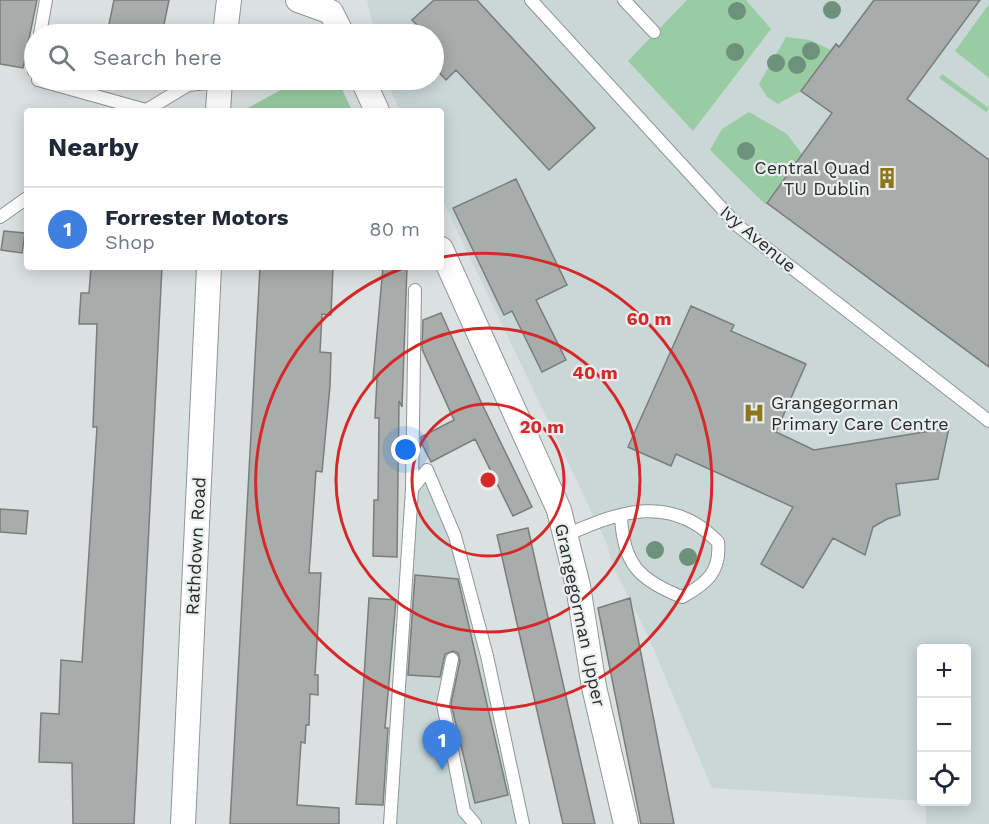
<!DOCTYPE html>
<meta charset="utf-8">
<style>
body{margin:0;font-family:"Work Sans",sans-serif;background:#f6f6f7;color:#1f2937}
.controls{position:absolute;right:18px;bottom:18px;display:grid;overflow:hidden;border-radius:6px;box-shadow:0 3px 15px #0003}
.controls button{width:54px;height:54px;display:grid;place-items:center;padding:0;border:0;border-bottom:2px solid #e0e1e3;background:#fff;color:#1f2937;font:30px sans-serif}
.you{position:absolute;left:406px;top:450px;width:21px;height:21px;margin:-15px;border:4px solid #fff;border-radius:50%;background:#1a73e8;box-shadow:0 0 0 9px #1a73e833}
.badge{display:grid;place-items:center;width:39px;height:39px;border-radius:50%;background:#b45309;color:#fff;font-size:20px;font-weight:700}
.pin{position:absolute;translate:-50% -50px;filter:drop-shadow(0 2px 3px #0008)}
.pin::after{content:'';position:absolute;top:32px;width:21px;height:18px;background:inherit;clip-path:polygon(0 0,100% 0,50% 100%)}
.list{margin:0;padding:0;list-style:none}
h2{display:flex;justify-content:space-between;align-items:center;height:78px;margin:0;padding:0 24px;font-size:26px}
h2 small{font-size:20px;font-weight:400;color:#747a83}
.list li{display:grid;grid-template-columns:39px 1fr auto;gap:18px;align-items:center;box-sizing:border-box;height:84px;padding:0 24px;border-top:2px solid #e0e1e3}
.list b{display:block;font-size:22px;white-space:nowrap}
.list p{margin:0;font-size:20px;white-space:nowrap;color:#747a83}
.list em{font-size:20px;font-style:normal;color:#747a83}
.icon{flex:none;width:33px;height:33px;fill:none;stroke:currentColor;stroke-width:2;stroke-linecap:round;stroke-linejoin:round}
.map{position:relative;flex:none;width:989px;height:824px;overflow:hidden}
.search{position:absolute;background:#fff;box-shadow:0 3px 15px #0003;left:24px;top:24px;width:420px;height:66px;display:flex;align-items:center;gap:15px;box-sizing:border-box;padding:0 21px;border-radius:33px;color:#747a83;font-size:22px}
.panel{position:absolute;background:#fff;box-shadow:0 3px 15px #0003;left:24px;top:108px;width:420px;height:162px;border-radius:6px}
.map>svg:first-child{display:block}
</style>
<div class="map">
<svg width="989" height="824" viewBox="0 0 989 824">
<rect width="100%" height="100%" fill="#dbe1e1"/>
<path fill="#c9d7d6" d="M367,0H989V824H926V802H966V648H922L921,801L712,788L648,636L612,564L607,544L441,197V111H400L386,80H434V34H375Z
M424,478L446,518L520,824H394L416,483Z"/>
<path fill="#9acca3" d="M687,0H746L771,29L693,131L628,61Z
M989,4V78L955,51Z
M786,37L810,40L831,50L801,91L778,104L767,97L759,84Z
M942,74L989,108L986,112L939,78Z
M299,80H338L352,111H242Z
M749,112L787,134L802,154L765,204L710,150L722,129Z"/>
<path fill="#a8adab" stroke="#797d7b" stroke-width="1.5" d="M0,0H37L23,68L0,64Z
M114,0H169L162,34H107Z
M434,0H477L595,128L549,170L456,70L446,80L434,67V34H426L412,20Z
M874,0H980L907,99L989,160V367L767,203L832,113L801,91L836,44L839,47Z
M516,179L567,285L536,300L566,360L542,372L512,311L504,315L453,208Z
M4,231L25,233L22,253L1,250Z
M91,267H162L134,824H73L72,763L39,762L41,713L59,714L61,660L82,662L97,427H93L97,324H79L81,293H89Z
M260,267H333L331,315L322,314L320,352L331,353L330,386L322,472L316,471L309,573H321L315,675H318V695L310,694L309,725H306L305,743L301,742L297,805L339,808V824H230Z
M383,267H407L402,407L399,401L397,557L373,556L374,500H378L379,418H375L377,379H373Z
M691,306L734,325L731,331L806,364L776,432L814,450L949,428L938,479L896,484L900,515L887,519L873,527L865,555L833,538L803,588L761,564L793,507L676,454L671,466L628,447Z
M441,313L482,404L532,507L513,516L475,439L431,462L421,442V437L454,420L422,349L423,320Z
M0,509L28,511L26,534L0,532Z
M528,528L542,591L595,824H563L516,619L497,535Z
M415,575L458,579L508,795L475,803L451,704L460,661L458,653L453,651L445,654L440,677L408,675Z
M369,598L396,600L385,728H388L383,805L356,804Z
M630,598L643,664L674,824H641L606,649L598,608Z"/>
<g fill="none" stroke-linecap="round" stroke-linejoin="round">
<defs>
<path id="service" d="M531,0L738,226L989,421
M624,0L654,32
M40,34L46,0
M34,60V71
M38,80L146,110
M145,111L188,85L219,82
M0,217L27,198
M412,489L427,470L455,536L487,656L523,824
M565,536C619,510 672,494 718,542C721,572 706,584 682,597C639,580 623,564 621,516
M452,659L443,704L464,811L475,824
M390,824L412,489L415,290"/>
<path id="minor" d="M298,0L331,12L342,34
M225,34L229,0
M363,80L377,111
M218,111L220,80
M441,249L559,510L578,586L594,687L626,824
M183,824L209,267"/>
</defs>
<use href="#service" stroke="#909595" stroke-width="14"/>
<use href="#minor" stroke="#909595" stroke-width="26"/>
<use href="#service" stroke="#fff" stroke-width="12"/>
<use href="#minor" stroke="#fff" stroke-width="24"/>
</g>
<g fill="#6c927b">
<circle cx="832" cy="10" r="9"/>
<circle cx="737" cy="11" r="9"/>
<circle cx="811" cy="51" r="9"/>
<circle cx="735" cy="52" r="9"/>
<circle cx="776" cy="63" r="9"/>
<circle cx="797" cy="65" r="9"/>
<circle cx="746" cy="151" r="9"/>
<circle cx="655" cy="550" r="9"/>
<circle cx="688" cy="557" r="9"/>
</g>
<g fill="none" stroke="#d62828" stroke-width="3">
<circle cx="488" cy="480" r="76"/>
<circle cx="488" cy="480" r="152"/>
<path d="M443 257A228 228 0 1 1 406 267"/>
</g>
<defs>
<symbol id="building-bare" viewBox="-9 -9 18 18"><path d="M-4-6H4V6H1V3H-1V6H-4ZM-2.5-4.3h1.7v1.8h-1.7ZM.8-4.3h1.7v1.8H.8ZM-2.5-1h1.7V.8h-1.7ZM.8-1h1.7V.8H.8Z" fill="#8d761b" stroke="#e9eeee" stroke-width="2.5" paint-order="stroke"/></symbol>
<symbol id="hospital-bare" viewBox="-9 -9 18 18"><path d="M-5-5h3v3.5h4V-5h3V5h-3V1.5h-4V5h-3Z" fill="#8d761b" stroke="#e9eeee" stroke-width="2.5" paint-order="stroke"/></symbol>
</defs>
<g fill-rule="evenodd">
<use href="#building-bare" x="872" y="163" width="30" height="30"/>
<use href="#hospital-bare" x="739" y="398" width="30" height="30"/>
</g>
<g text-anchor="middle" stroke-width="4.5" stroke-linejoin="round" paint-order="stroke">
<g font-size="18" fill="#282b2a" stroke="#e9eeee" text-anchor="end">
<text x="870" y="174">Central Quad<tspan x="870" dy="21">TU Dublin</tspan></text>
<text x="771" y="409" text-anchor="start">Grangegorman<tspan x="771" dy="21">Primary Care Centre</tspan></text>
</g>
<g font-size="18" fill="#282b2a" stroke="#e9eeee">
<text transform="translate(758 239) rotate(40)" y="6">Ivy Avenue</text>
<text transform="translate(196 546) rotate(-87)" y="6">Rathdown Road</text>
<text transform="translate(580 615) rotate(78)" y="6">Grangegorman Upper</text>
</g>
</g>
<circle cx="488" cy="480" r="9" fill="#d62828" stroke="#e9eeee" stroke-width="3"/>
<g font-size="18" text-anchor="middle" font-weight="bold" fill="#d62828" stroke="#e9eeee" stroke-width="4.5" stroke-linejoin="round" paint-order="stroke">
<text x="649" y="325">60 m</text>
<text x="595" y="379">40 m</text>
<text x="542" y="433">20 m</text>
</g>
</svg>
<div class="controls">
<button>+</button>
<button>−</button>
<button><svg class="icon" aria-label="locate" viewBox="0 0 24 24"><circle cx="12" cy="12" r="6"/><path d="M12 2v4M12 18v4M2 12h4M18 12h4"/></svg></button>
</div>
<div class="you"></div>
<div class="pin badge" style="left:442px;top:770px;background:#3f7fe0">1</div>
<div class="search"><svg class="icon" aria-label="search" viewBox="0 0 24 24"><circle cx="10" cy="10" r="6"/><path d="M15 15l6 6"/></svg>Search here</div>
<section class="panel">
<h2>Nearby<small></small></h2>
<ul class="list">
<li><span class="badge" style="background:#3f7fe0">1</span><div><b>Forrester Motors</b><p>Shop</p></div><em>80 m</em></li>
</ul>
</section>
</div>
